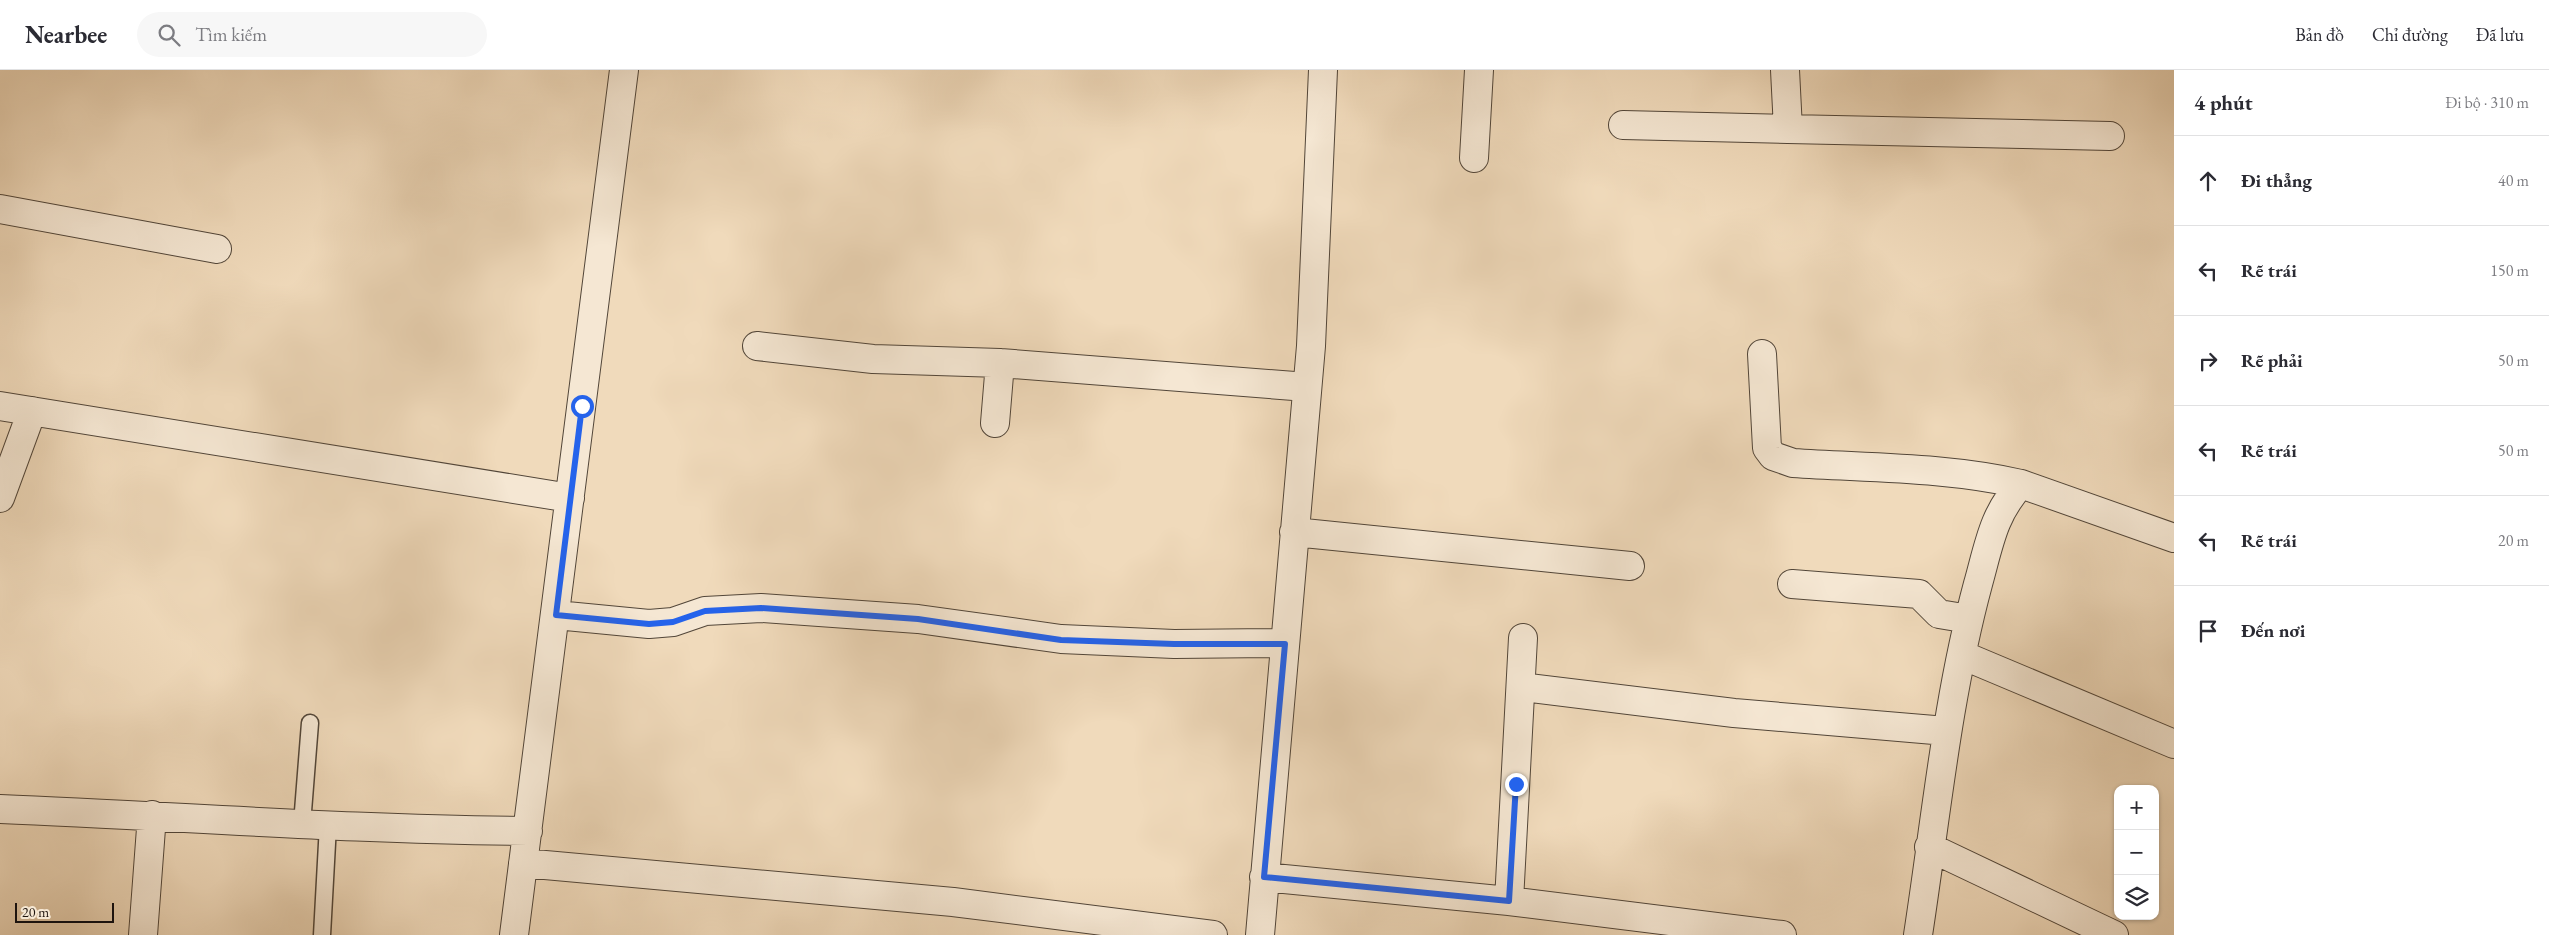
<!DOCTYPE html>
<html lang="vi">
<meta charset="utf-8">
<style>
body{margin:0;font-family:"EB Garamond",serif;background:#f7f7f7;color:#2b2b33}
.controls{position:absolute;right:15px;bottom:15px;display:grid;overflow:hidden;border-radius:10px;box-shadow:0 1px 4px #0004}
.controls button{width:45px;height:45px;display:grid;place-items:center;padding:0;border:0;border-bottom:1px solid #e1e1e2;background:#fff;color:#2b2b33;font:25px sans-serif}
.scale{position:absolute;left:15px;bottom:12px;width:99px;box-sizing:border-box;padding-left:5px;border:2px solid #1e140e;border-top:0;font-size:14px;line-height:18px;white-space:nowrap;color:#1e140e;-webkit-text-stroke:4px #f5e7d3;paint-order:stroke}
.stop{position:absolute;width:15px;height:15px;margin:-11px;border:4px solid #2563eb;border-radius:50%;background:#fff}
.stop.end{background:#2563eb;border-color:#fff;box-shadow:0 1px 5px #0008}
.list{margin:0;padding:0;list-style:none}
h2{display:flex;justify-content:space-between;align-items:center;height:65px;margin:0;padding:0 20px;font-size:21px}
h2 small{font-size:16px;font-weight:400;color:#7c7c81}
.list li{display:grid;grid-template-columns:32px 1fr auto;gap:15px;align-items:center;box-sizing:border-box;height:90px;padding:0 20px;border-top:1px solid #e1e1e2}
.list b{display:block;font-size:19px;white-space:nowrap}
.list em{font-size:16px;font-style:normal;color:#7c7c81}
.icon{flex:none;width:28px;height:28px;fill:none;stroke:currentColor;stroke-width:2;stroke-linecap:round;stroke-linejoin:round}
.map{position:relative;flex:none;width:2174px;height:865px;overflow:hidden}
header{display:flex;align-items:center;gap:30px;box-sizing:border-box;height:70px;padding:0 25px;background:#fff;border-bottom:1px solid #e1e1e2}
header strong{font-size:24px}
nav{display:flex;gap:28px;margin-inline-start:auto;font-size:18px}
.search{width:350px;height:45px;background:#f7f7f7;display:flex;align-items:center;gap:12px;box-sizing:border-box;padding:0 18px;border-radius:28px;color:#7c7c81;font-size:19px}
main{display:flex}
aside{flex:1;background:#fff}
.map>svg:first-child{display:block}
</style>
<header>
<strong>Nearbee</strong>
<div class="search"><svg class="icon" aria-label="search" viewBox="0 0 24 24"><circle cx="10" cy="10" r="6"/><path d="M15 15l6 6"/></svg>Tìm kiếm</div>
<nav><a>Bản đồ</a><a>Chỉ đường</a><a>Đã lưu</a></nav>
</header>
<main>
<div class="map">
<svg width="2174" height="865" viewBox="0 0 2174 865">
<rect width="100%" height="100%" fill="#f0dabb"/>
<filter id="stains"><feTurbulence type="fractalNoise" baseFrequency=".004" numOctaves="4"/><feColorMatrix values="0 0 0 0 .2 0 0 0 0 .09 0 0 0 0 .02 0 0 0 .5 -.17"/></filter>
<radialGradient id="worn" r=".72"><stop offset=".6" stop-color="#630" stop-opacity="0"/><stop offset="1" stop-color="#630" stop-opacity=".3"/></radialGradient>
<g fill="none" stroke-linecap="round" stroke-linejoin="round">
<defs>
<path id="lane" d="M302,754L310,653
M322,865L328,755"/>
<path id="street" d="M1785,0L1788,59L2110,66
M1623,55L1788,59
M1474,88L1479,0
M0,139L217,179
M757,276L873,289L1000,293L1307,317
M1762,284L1767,378L1773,386L1793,393C1868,398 1947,397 2021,414
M0,336L570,428
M995,353L1000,293
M0,428L32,341
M1294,462L1630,496
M1792,514L1919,524L1939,544L1969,549
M556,545L649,554L673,552L705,541L761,538L918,549L1061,569L1174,574L1285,573
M1523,568L1509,831L1782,865
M1962,585L2174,674
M1522,617L1734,643L1946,661
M0,739C176,746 352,760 528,761
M1929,777L2114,865
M523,793L953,832L1213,865
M1264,807L1509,831
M143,865L152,745
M514,865L624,0
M1260,865L1311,276L1323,0
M1918,865C1936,748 1947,629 1978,514C1989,475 1993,444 2021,414L2174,468"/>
</defs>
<use href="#lane" stroke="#524639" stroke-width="19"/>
<use href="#street" stroke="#524639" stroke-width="30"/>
<use href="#lane" stroke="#f5e7d3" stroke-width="16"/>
<use href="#street" stroke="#f5e7d3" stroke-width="28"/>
</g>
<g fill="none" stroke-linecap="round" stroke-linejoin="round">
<path stroke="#2563eb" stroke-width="6" d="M582,336L556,545L649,554L673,552L705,541L761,538L918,549L1061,570L1174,574H1285L1264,807L1509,831L1516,714"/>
</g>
<rect width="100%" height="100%" filter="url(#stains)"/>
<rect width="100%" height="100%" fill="url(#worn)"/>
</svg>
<div class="controls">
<button>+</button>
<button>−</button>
<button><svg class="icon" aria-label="layers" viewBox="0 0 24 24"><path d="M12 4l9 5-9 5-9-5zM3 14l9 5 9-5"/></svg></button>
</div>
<div class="scale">20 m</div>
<div class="stop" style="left:582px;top:336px"></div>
<div class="stop end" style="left:1516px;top:714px"></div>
</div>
<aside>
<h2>4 phút<small>Đi bộ · 310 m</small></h2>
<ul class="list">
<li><svg class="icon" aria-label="ahead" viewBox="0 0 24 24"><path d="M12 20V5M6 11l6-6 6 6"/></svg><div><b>Đi thẳng</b></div><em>40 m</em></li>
<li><svg class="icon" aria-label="left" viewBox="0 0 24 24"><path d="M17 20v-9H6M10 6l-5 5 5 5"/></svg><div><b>Rẽ trái</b></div><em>150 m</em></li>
<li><svg class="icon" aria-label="right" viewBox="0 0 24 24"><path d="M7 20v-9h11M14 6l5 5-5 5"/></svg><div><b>Rẽ phải</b></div><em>50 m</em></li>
<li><svg class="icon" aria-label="left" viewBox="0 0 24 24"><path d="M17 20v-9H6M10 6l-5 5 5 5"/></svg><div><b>Rẽ trái</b></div><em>50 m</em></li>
<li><svg class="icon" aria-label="left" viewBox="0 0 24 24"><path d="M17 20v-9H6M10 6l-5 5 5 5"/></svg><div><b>Rẽ trái</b></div><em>20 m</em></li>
<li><svg class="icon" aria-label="arrive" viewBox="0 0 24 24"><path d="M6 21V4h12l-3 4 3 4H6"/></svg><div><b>Đến nơi</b></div></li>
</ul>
</aside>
</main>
